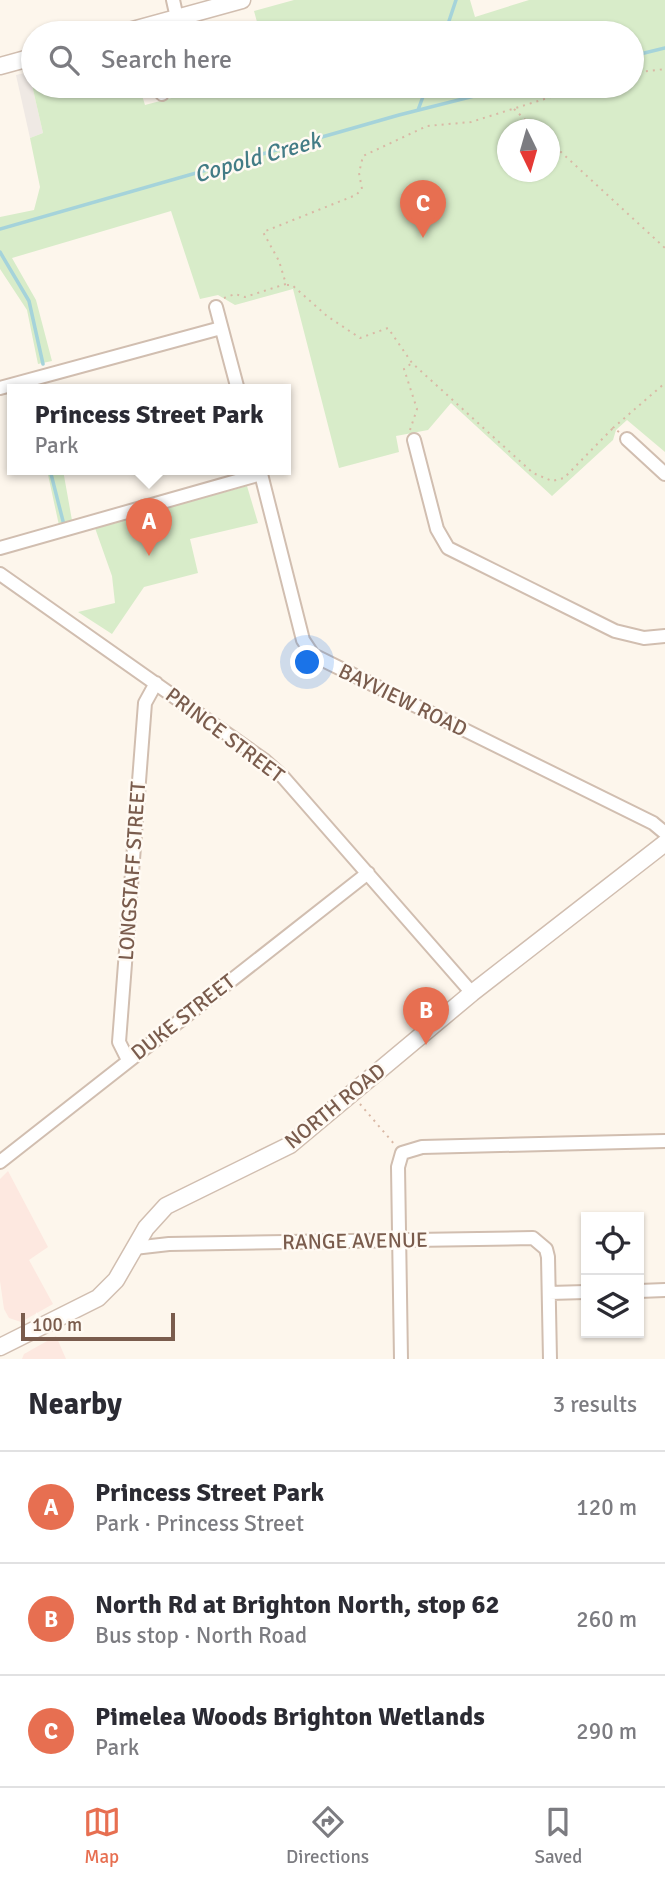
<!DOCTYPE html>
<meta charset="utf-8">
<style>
body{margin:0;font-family:Signika,sans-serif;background:#f7f7f7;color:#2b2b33}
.controls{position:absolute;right:21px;bottom:21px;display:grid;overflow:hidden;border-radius:0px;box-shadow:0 2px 5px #0004}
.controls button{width:63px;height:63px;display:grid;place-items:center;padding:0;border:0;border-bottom:2px solid #e1e1e2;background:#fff;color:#2b2b33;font:35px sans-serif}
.compass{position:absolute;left:497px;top:119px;width:63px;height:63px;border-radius:50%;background:#fff;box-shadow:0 2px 5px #0004;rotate:175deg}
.scale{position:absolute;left:21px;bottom:18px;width:154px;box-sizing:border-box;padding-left:7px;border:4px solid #7a5c4d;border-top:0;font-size:19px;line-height:24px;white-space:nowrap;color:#7a5c4d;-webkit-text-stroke:5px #fffaf3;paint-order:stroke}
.you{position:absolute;left:308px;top:663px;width:24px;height:24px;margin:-18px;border:5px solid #fff;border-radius:50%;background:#1a73e8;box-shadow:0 0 0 10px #1a73e833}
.badge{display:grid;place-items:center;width:46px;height:46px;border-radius:50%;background:#e76f51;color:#fff;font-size:23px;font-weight:700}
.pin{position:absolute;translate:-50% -58px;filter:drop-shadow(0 2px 4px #0008)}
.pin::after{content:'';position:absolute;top:37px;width:24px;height:21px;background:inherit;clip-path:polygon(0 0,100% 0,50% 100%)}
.popup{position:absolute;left:7px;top:384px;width:284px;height:91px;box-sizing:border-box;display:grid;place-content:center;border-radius:0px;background:#fff;filter:drop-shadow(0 2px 5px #0005);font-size:23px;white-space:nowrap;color:#7c7c81}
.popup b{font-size:26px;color:#2b2b33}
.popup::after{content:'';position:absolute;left:50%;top:100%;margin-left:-14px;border:14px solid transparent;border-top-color:#fff}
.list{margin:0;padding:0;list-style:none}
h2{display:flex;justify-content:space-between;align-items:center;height:91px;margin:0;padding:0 28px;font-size:30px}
h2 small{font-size:23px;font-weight:400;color:#7c7c81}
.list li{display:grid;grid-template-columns:46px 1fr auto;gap:21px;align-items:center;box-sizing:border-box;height:112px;padding:0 28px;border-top:2px solid #e1e1e2}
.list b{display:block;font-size:26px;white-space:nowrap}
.list p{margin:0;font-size:23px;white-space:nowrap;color:#7c7c81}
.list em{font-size:23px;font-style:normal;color:#7c7c81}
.icon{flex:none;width:38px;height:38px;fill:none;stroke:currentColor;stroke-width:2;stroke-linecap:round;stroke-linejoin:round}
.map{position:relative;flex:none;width:665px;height:1359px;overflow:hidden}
.search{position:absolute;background:#fff;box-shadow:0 2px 5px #0004;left:21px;right:21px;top:21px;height:77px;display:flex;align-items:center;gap:18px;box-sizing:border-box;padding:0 24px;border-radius:38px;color:#7c7c81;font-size:26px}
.sheet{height:427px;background:#fff}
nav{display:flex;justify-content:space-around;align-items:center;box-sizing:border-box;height:98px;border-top:2px solid #e1e1e2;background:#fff;font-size:19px;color:#7c7c81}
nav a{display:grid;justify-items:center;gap:4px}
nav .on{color:#e76f51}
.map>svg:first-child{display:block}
</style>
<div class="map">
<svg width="665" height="1359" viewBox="0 0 665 1359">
<rect width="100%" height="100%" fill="#fdf6ec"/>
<path fill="#fde8e0" d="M8,1171L48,1247L29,1260L53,1304L21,1322L9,1318L4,1309L0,1281V1179Z
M56,1336L66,1359H22L24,1354Z"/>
<path fill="#efe9e4" d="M29,72L43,133L30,138L16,75Z"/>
<path fill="#d8ecc9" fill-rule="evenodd" d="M294,0H470L475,17L529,0H665V452L627,420L616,430L613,440L552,496L451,403L428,430L396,436L399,452L339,468L293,289L235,305L218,295L200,299L171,211L12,258L36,300L52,361L38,364L27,310L0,269V217L34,210L40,187L30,138L43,133L29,72L33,71V86H139L145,105L217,86H632V33H260L254,11ZM508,130H550V172H508Z
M47,470H63L73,526L60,530Z
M247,486L258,523L190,539L198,573L144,587L112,634L78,612L115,603L112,576L95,528Z"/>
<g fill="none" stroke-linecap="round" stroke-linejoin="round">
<path stroke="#a5d3da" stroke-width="3.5" d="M445,33L456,0
M632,56L665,48
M418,110L427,86
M0,229L399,115L514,86
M0,252L29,301L43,364
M50,470L64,525"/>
<defs>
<path id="minor" d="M173,0L177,18
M159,86L162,94
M216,307L238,390
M0,388L221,328
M627,439L665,474
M414,440L437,529L448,548L615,631L644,638L665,636
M260,470L303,640L313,655L653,823L665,833
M0,548L261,474
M0,574L264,760L283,777L472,993
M128,1060L119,1042L145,703L156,683
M0,1162L368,873
M134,1248L169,1244L533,1238L546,1249L548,1257L550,1359
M639,1291L665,1290
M549,1293L586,1292
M401,1359L398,1167L402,1153L422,1147L665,1141"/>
<path id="tertiary" d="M122,33L242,0
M0,66L33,57
M0,1347L98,1298L116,1280L146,1228L166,1206L290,1145L472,993L665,843"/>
</defs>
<use href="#minor" stroke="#d1beb0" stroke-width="16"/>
<use href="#tertiary" stroke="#d1beb0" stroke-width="19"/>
<path stroke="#d9b8a5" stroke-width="2" stroke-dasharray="2 5" stroke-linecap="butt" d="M632,73L665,69
M514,109L536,130
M550,142L665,248
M287,285H292L327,316L360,338L388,328L412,363L533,473L552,481L564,478L613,428
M224,298L235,294L245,297L286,284L279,261L263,232L356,195L362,189L359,173L363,156L427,126L471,122L586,86
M410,430L417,409L404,369L412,363
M619,432L613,428L665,383
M360,1104L395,1145"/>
<use href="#minor" stroke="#fff" stroke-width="12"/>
<use href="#tertiary" stroke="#fff" stroke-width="16"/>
</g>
<g text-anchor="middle" stroke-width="5" stroke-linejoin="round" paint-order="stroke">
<g font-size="21" fill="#7a5c4d" stroke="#fffaf3">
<text transform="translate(403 700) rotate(26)" y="7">BAYVIEW ROAD</text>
<text transform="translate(225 735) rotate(37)" y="7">PRINCE STREET</text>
<text transform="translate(132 871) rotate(-86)" y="7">LONGSTAFF STREET</text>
<text transform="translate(183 1017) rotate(-38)" y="7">DUKE STREET</text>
<text transform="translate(335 1106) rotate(-39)" y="7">NORTH ROAD</text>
<text transform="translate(355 1241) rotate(-1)" y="7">RANGE AVENUE</text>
</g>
<g font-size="23" font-style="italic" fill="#437c86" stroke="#fffaf3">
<text transform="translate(257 157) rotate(-16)" y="8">Copold Creek</text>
</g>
</g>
</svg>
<div class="controls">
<button><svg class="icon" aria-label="locate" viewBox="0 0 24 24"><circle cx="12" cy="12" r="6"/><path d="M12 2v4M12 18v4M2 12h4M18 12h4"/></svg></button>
<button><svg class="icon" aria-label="layers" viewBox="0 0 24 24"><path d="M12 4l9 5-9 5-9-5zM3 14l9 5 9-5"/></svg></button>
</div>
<svg class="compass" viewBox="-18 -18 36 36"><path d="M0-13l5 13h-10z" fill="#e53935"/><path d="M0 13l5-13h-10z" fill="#7c7c81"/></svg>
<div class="scale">100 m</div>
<div class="you"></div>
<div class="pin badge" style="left:149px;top:556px">A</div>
<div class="popup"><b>Princess Street Park</b>Park</div>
<div class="pin badge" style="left:426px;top:1045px">B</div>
<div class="pin badge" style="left:423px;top:238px">C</div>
<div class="search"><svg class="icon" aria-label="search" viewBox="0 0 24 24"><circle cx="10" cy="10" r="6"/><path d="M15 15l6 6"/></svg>Search here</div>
</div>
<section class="sheet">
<h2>Nearby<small>3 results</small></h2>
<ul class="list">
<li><span class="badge">A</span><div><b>Princess Street Park</b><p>Park · Princess Street</p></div><em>120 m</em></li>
<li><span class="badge">B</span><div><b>North Rd at Brighton North, stop 62</b><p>Bus stop · North Road</p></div><em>260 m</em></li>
<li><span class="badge">C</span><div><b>Pimelea Woods Brighton Wetlands</b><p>Park</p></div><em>290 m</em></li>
</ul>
</section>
<nav>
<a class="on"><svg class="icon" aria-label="map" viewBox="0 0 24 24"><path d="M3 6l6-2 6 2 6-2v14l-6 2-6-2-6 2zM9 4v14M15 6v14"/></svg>Map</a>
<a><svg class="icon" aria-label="directions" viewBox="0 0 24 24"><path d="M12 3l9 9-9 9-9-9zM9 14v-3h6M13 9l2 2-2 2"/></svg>Directions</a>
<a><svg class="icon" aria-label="saved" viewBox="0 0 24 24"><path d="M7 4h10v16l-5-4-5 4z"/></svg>Saved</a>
</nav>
